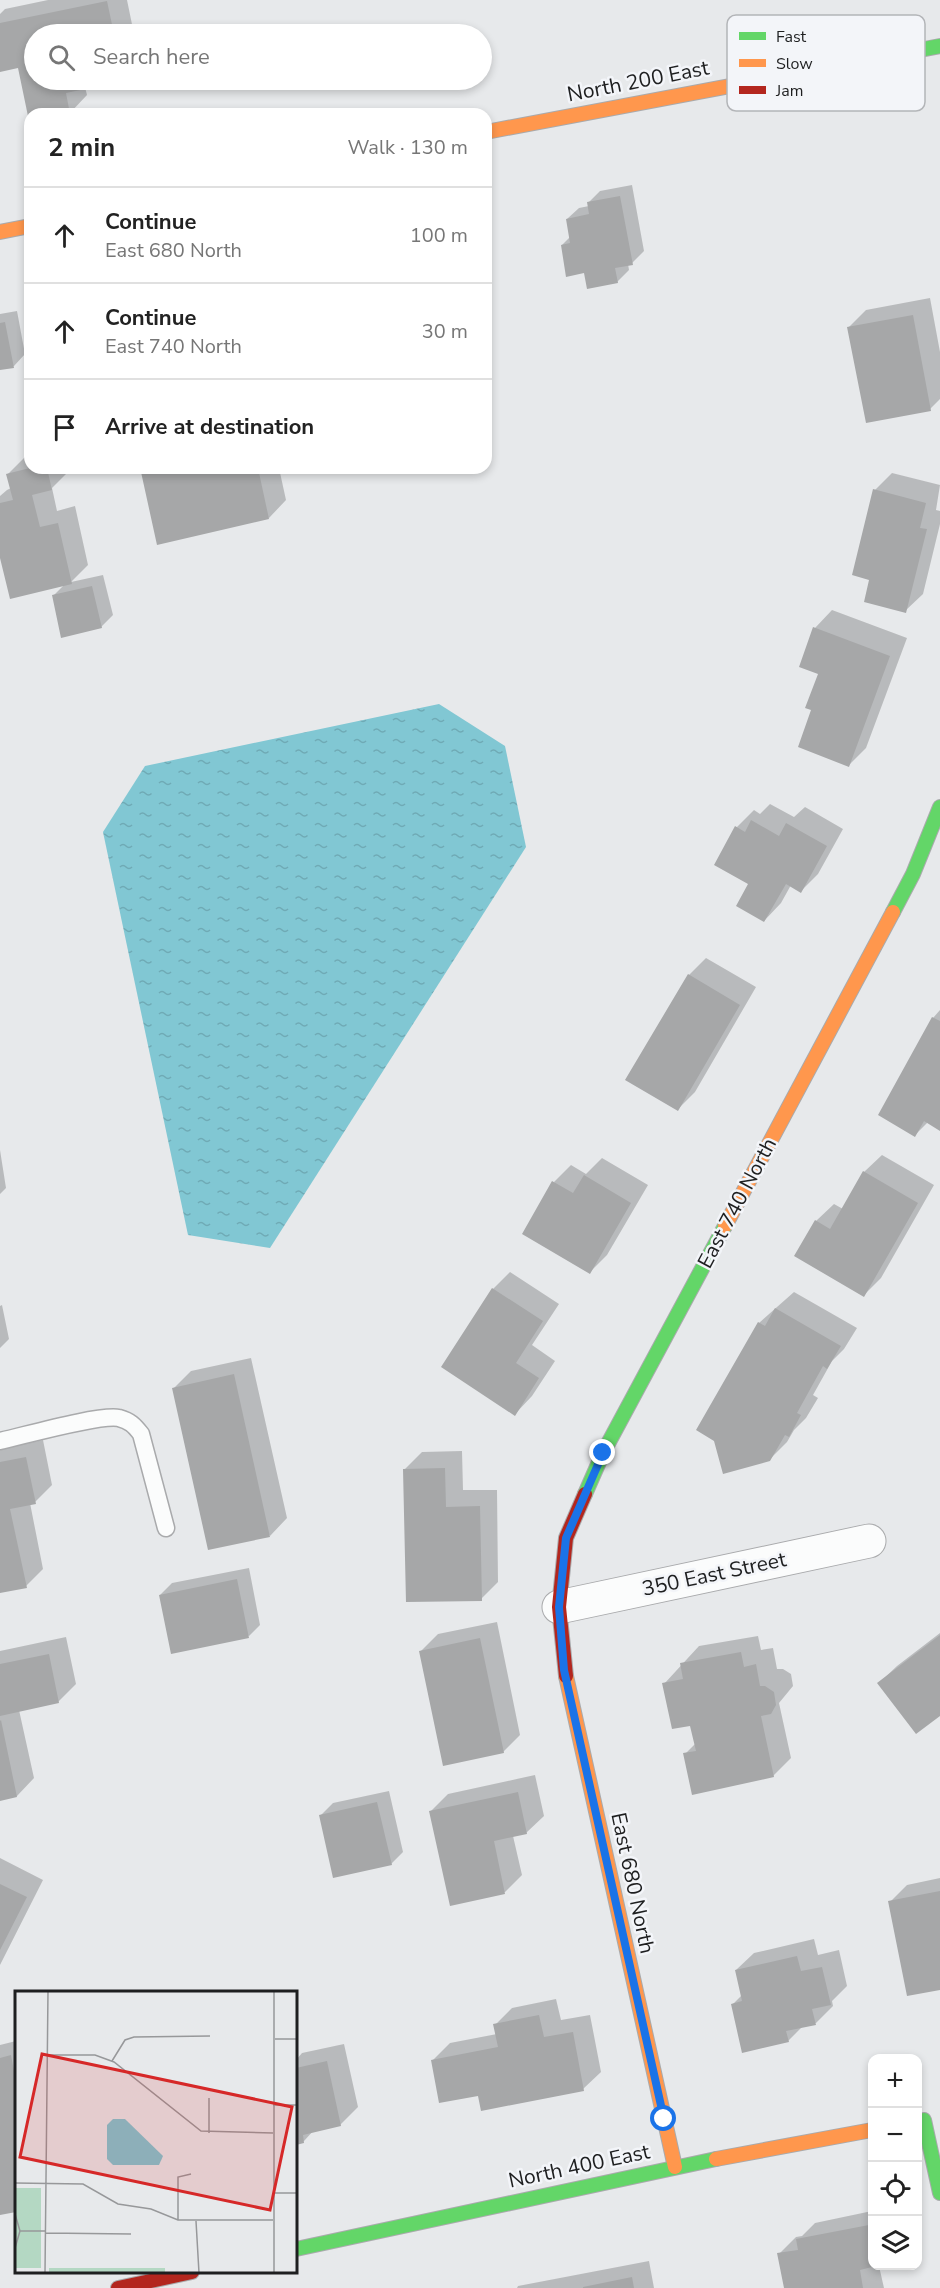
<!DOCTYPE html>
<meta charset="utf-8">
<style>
body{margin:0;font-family:"Nunito Sans",sans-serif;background:#f6f6f6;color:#222}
.controls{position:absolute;right:18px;bottom:18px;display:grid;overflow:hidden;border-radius:12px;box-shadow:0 3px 9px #0003}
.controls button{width:54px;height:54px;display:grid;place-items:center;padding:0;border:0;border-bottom:2px solid #e0e0e0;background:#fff;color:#222;font:30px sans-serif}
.stop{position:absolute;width:18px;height:18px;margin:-14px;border:4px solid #1a73e8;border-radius:50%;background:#fff}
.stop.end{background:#1a73e8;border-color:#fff;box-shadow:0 2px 6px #0008}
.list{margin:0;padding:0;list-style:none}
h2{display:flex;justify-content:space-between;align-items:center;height:78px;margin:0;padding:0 24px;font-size:26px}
h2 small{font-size:20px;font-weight:400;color:#767676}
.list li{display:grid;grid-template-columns:39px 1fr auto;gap:18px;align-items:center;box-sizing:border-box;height:96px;padding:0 24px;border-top:2px solid #e0e0e0}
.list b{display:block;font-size:22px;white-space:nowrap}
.list p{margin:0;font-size:20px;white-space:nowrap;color:#767676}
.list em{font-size:20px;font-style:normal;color:#767676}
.icon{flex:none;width:33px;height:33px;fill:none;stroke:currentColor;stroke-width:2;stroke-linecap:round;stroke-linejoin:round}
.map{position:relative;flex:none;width:940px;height:2288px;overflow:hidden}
.search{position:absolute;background:#fff;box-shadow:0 3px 9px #0003;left:24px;top:24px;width:468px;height:66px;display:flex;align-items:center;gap:15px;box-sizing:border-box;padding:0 21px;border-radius:33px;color:#767676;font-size:22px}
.panel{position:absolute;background:#fff;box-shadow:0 3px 9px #0003;left:24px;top:108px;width:468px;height:366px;border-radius:18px}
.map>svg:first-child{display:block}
</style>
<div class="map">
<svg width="940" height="2288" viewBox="0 0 940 2288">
<defs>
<pattern id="water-ripples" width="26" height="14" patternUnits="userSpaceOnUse" patternTransform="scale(1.5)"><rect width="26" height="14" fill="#81c7d3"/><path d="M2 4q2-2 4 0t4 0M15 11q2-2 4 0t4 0" fill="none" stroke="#6faab5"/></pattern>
</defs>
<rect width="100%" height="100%" fill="#e7e9eb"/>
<path fill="url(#water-ripples)" d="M439,704L505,746L526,847L270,1248L188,1235L103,832L145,766Z"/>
<path fill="#0003" d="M48,0H127L134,34H34V80H121L85,87L87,95L70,113L30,114V119L19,67L0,70V14L5,9Z
M632,185L644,251L632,263L628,264L629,270L617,282L585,271L562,245L570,237L567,219L579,208L589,206L588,203L600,191Z
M930,298L940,352V399L930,409L849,327L866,310Z
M17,311L25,354L14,366L0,369V314Z
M30,456V468H68L69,471L52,488L57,511L75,506L88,565L71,582L103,575L113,615L101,627L53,596L65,584L0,552V496L7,490L11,488L8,474L25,457Z
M147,468H279L286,500L269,518L142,472Z
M892,473L940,485L936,510L940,511V524L923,594L905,611L871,579L875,490Z
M832,610L907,638L866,748L849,765L813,709L819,673L815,628Z
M770,804L794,817L805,807L843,829L818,874L801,891L791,885L781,903L764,921L750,883L737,827L754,810L760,814Z
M706,958L756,987L695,1092L678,1109L689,975Z
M940,1010V1129L928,1122L915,1135L933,1018Z
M0,1150L6,1188L0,1194Z
M882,1155L934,1185L881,1278L864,1295L816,1221L834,1204L843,1209L864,1172Z
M602,1158L648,1185L607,1255L590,1272L554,1182L571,1165L586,1174Z
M510,1272L559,1304L532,1345L555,1361L532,1396L515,1414L493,1289Z
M794,1292L857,1328L844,1349L832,1361L813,1395L818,1398L806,1418L794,1430L787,1442L769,1460L715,1440L698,1430L759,1323Z
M2,1305L9,1339L0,1348V1306Z
M251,1358L287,1518L270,1536L174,1388L191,1371Z
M43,1440L52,1485L35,1502L30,1503L43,1569L26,1586L0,1592V1449Z
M462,1451L463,1490H497L498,1582L481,1599L405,1469L422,1452Z
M249,1568L260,1625L249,1636L160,1595L172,1583Z
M497,1622L520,1735L503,1752L421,1651L438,1634Z
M940,1633V1714L879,1683L897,1666Z
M758,1636L761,1650L773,1648L777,1669H783L791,1674L793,1686L779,1703L791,1758L773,1776L685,1754L696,1743L692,1724L664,1684L699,1646Z
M66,1637L76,1684L58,1702L19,1710L34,1778L17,1796L0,1799V1651Z
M535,1775L544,1816L526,1833L513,1836L522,1875L505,1892L451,1904L431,1811L448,1794Z
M389,1791L403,1852L391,1864L321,1815L333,1803Z
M0,1858L43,1880L0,1965Z
M940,1878V1988L890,1902L907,1885Z
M814,1939L818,1955L839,1950L847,1986L832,2001L833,2006L816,2023L803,2026L788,2041L732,2005L742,1995L736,1970L754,1953Z
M556,1999L561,2020L590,2015L601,2072L583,2089L479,2094L432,2061L450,2043L497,2034L495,2025L512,2008Z
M16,2041V2210L0,2214V2045Z
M344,2044L358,2107L340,2125L314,2130L304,2141L296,2143V2060L302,2053Z
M872,2211V2266H879L884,2288H786L779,2254L796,2237L802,2236L815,2223Z
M649,2261L654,2288H517L518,2286Z"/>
<path fill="#a6a7a8" d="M107,1L114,34H34V80L123,81L66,93L70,114H30L29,121L18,68L0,72V23Z
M620,196L633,265L615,268L618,283L587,289L584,273L566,277L561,245L570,243L566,219L589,214L587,202Z
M913,315L931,411L866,423L847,327Z
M5,322L14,368L0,370V323Z
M30,468H47L52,490L32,495L40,527L58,523L72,584L10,599L0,558V503L13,500L6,474Z
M157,468H258L269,519L157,545L141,472Z
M873,489L926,503L920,528L927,529L906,613L864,602L869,580L852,575Z
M92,586L102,628L61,638L52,595Z
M813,627L890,656L849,767L798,747L811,710L805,708L818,674L799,667Z
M751,820L779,836L786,823L827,846L801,893L786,884L764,922L736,906L748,884L714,865L735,826L745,832Z
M688,974L740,1005L678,1111L625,1080Z
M932,1017L940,1021V1131L924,1121L915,1137L878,1115Z
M863,1171L918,1203L864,1297L794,1256L815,1220L830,1229Z
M584,1175L631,1203L590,1274L522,1234L552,1181L573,1193Z
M492,1288L543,1321L516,1363L539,1378L515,1416L441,1367Z
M775,1308L841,1346L827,1369L823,1366L797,1413L801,1415L789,1437L785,1435L770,1461L723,1474L714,1441L696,1430L758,1322L765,1326Z
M234,1374L270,1537L208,1550L172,1388Z
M26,1457L36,1504L10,1509L27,1588L0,1593V1462Z
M445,1468L446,1507L480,1506L482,1601L406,1602L403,1469Z
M237,1579L249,1638L171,1654L159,1595Z
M940,1635V1716L916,1734L877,1683Z
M480,1638L504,1753L443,1766L419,1651Z
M741,1652L744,1667L756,1664L760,1686H765L774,1692L776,1705L771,1714L761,1716L774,1777L692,1795L683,1753L696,1751L690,1726L672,1729L662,1683L683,1679L680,1663Z
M49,1654L59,1703L0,1716V1664Z
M1,1720L17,1797L0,1801V1721Z
M518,1792L527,1834L494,1841L505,1894L450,1906L429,1811Z
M377,1802L392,1865L333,1878L319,1815Z
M0,1884L27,1897L0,1950Z
M940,1891V1990L907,1996L888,1901Z
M797,1956L801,1971L822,1967L831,2005L812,2009L816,2025L786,2031L789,2042L742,2053L731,2004L742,2001L735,1970Z
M539,2015L544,2037L573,2032L584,2091L481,2111L478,2096L439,2103L431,2060L498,2047L493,2024Z
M11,2055L16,2082V2212L0,2215V2058Z
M327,2061L341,2126L303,2135L304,2143L296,2145V2068Z
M869,2225L872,2241V2267L860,2270L863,2288H784L777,2253L798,2250L796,2239Z
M632,2277L634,2288H583V2287Z"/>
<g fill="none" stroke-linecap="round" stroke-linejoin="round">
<defs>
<path id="lane" d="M0,1441C23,1436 100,1414 119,1418C130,1421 134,1425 141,1434L166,1528"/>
<path id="street" d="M559,1607L869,1541"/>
<path id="fast" d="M767,79L940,46
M893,912L913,874L940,807
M585,1494L603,1453L725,1226
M924,2120L940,2193
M296,2249L716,2159"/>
<path id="slow" d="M486,132L767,79
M0,232L30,226
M725,1226L893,912
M566,1676L675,2167
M716,2159L872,2130"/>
<path id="jam" d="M566,1676L559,1607L566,1538L585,1494
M118,2288L192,2272"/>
</defs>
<use href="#lane" stroke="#a9aaac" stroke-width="19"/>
<use href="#street" stroke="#a9aaac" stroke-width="35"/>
<use href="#fast" stroke="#a9aaac" stroke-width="16"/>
<use href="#slow" stroke="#a9aaac" stroke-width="16"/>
<use href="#jam" stroke="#a9aaac" stroke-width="16"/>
<use href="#lane" stroke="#fbfcfc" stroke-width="16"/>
<use href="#street" stroke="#fbfcfc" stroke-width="33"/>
<use href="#fast" stroke="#63d668" stroke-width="14"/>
<use href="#slow" stroke="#ff974d" stroke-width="14"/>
<use href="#jam" stroke="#b3261e" stroke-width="14"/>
</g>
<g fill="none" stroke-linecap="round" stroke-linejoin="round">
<path stroke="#1a73e8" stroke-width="8" d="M603,1453L566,1538L559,1607L564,1670L664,2119"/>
</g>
<g text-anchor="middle" stroke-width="5" stroke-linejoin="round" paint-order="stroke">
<g font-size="21" fill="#1e1f20" stroke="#f3f5f9">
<text transform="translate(638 81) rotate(-11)" y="7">North 200 East</text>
<text transform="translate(737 1203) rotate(-62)" y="7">East 740 North</text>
<text transform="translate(714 1574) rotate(-12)" y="7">350 East Street</text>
<text transform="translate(633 1883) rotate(78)" y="7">East 680 North</text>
<text transform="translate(579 2166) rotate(-12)" y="7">North 400 East</text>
</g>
</g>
<g transform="translate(15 1991)">
<rect width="282" height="282" fill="#e7e9eb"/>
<path d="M34,277H150V282H34Z" fill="#b4d8c3"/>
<path d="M0,197H26V277H0Z" fill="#b4d8c3"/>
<path d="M98,128H110L148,165L144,174H98L92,168V134Z" fill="#81c7d3"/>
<path fill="none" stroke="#97989a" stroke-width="1.5" d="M259,0V282M260,48H282M32,64H80L99,71L186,140L258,142M97,70L110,49L119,46L195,45M194,107V142M258,114H282M0,192L68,193L103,213L136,218L163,229H258M258,202H282M0,223L5,240L0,257M163,229V186L176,183M181,230L184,282M5,240H30M30,242L116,243M30,282L33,0"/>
<path fill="#d62828" fill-opacity="0.15" stroke="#d62828" stroke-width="3" d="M27,63L277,116L255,219L5,166Z"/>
<rect width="282" height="282" fill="none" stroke="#1e1f20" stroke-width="3"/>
</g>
<rect x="727" y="15" width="198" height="96" rx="9" fill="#f3f5f9" stroke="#b3b5b8" stroke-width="1.5"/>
<rect x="739" y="32" width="27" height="8" fill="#63d668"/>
<rect x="739" y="59" width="27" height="8" fill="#ff974d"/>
<rect x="739" y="86" width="27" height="8" fill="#b3261e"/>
<g font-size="16" fill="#1e1f20">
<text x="776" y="42">Fast</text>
<text x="776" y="69">Slow</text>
<text x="776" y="96">Jam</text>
</g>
</svg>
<div class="controls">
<button>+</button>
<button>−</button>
<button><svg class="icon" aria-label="locate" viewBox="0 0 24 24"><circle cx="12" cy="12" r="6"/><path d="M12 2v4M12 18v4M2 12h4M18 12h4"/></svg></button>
<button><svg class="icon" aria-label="layers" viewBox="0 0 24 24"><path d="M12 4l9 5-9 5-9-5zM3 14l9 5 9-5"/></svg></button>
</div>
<div class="stop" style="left:664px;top:2119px"></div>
<div class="stop end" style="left:603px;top:1453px"></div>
<div class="search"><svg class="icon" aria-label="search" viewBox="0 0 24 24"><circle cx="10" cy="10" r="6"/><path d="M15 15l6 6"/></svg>Search here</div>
<section class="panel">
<h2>2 min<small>Walk · 130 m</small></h2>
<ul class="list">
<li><svg class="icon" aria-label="ahead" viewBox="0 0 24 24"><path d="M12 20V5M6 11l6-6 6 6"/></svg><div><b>Continue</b><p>East 680 North</p></div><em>100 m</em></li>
<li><svg class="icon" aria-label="ahead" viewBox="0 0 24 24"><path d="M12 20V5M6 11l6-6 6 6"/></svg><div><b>Continue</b><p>East 740 North</p></div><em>30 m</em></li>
<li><svg class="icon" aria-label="arrive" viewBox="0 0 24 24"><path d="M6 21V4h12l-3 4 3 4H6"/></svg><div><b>Arrive at destination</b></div></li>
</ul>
</section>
</div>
